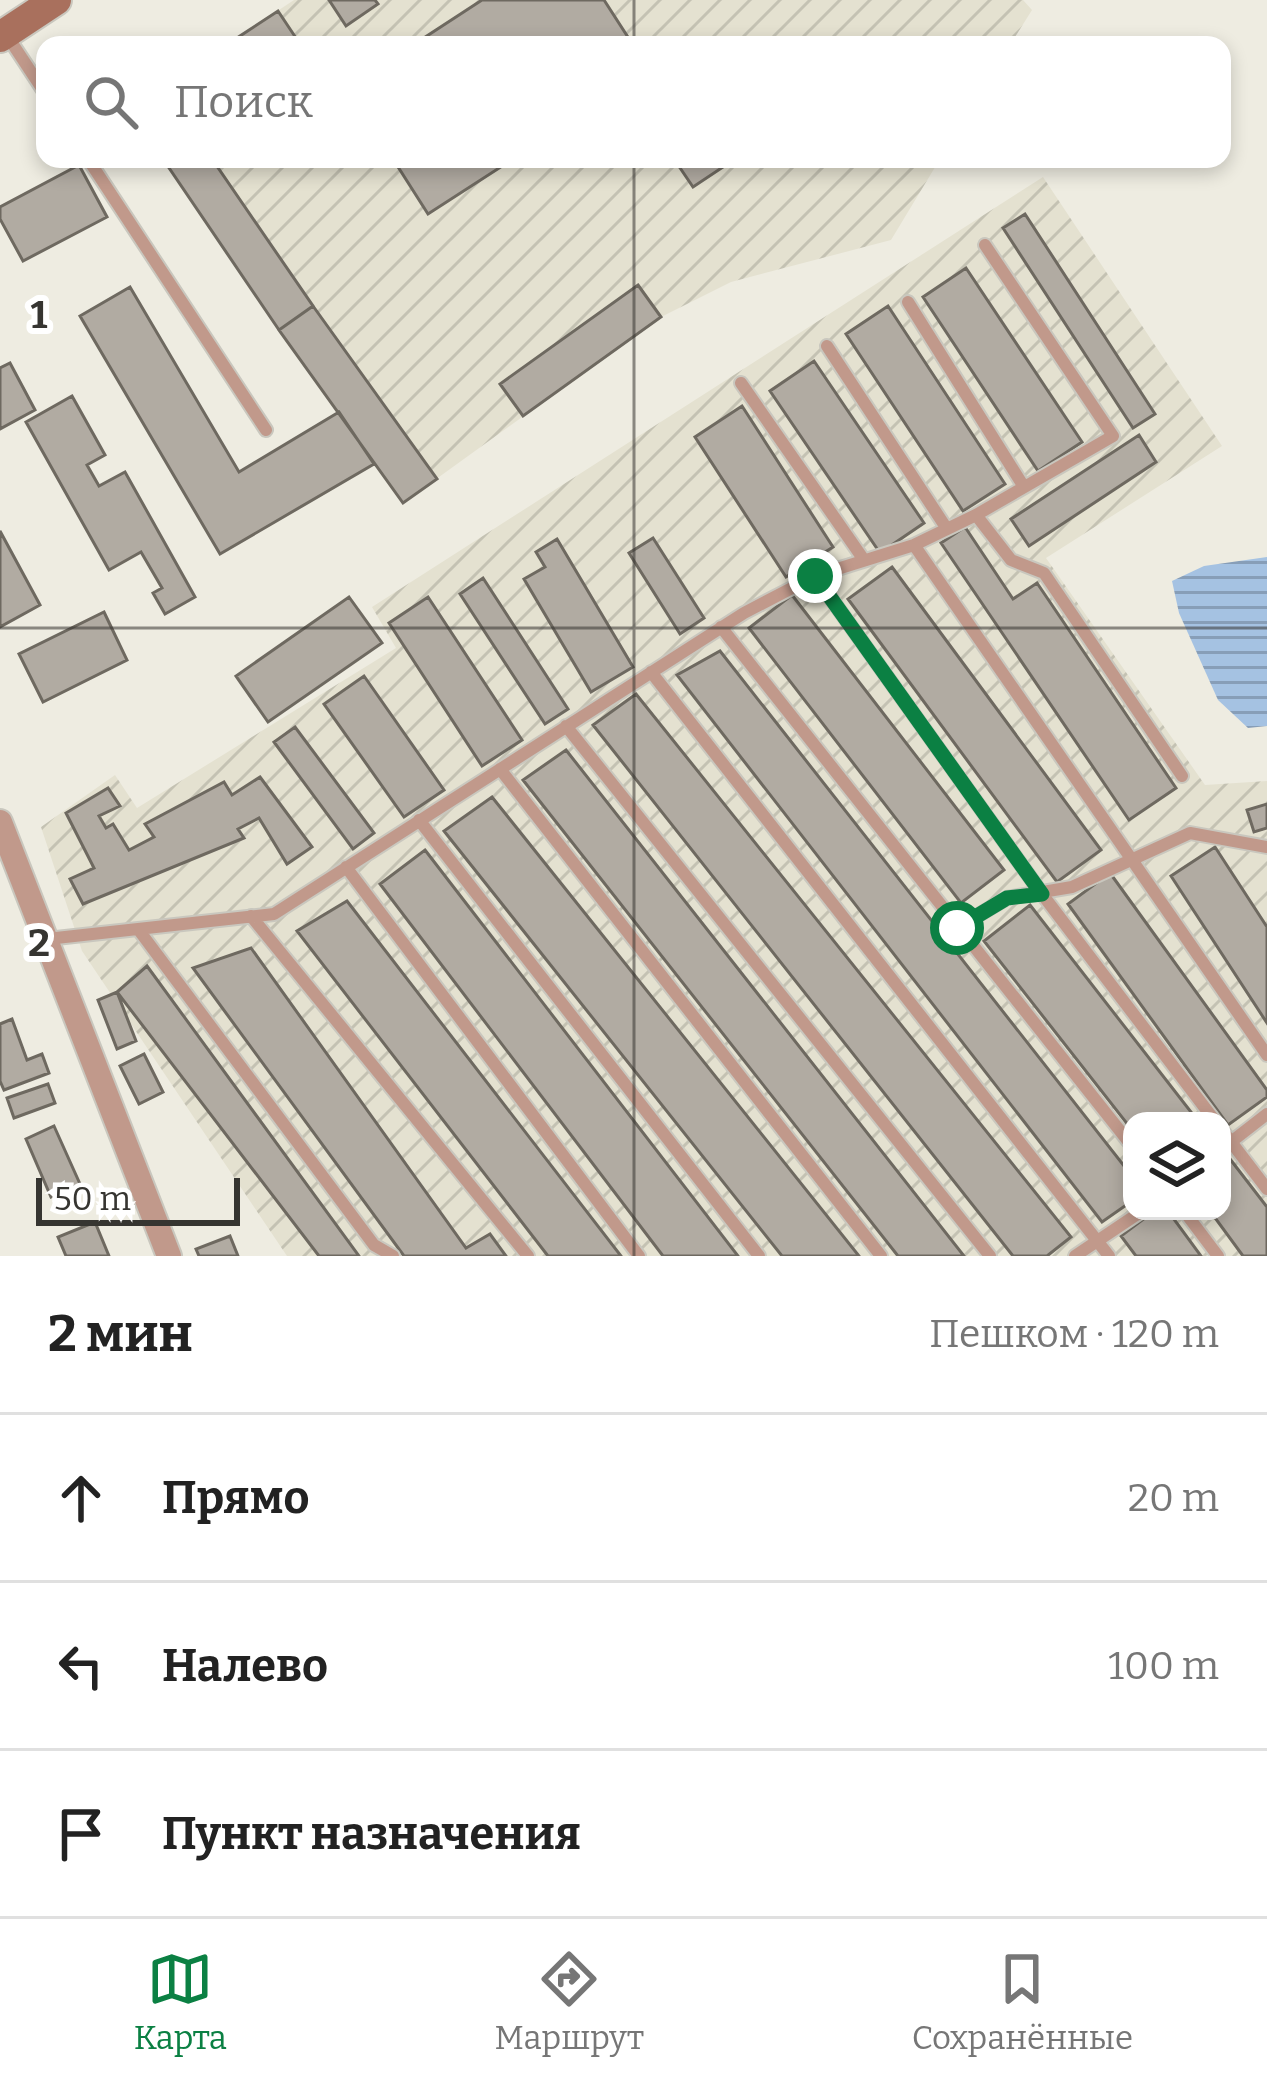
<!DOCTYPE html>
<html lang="ru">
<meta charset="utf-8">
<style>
body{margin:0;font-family:Bitter,serif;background:#f6f6f6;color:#222}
.controls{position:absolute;right:36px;bottom:36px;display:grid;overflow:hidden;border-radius:24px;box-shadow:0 6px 18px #0003}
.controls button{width:108px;height:108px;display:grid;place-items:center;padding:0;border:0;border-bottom:3px solid #e0e0e0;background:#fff;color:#222;font:60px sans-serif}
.scale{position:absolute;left:36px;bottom:30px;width:204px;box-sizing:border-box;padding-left:12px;border:6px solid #363531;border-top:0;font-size:33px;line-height:42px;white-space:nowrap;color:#363531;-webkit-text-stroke:9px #fff;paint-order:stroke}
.stop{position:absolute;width:36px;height:36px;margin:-27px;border:9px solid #0b8043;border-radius:50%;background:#fff}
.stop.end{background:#0b8043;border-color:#fff;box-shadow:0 3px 12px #0008}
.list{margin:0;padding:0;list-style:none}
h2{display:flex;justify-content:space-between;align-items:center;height:156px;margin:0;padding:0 48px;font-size:51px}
h2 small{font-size:39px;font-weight:400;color:#767676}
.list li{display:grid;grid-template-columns:78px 1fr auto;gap:36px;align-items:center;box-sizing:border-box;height:168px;padding:0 48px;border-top:3px solid #e0e0e0}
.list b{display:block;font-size:45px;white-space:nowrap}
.list em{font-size:39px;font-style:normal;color:#767676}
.icon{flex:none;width:66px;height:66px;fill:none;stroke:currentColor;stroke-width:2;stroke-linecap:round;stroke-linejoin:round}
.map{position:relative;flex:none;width:1267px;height:1256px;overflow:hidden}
.search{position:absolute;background:#fff;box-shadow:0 6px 18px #0003;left:36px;right:36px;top:36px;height:132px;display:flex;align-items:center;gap:30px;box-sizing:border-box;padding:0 42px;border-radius:24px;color:#767676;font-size:45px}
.sheet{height:660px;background:#fff}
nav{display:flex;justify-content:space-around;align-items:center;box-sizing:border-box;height:168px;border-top:3px solid #e0e0e0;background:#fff;font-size:33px;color:#767676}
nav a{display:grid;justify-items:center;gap:6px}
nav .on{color:#0b8043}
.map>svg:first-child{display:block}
</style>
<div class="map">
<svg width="1267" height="1256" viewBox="0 0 1267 1256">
<defs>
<pattern id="industrial-furrows" width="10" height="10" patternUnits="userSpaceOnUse" patternTransform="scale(3)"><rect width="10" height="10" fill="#e4e1d0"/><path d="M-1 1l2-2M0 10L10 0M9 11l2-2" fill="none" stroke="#c4c2b3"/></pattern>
<pattern id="water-rules" width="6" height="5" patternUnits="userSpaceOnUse" patternTransform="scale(3)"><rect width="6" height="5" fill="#a5c2e2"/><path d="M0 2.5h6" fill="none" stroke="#879eb8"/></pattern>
</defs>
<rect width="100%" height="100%" fill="#eeece1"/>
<path fill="url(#industrial-furrows)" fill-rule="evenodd" d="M294,0H1023L1032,10L1010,45H226Z
M163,159H940L891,240L731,282L661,317L403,503Z
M1043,177L1222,446L1046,558L1205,785L1267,781V1256H287L82,951L41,827L115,775L137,808L396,648L372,607ZM1132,1121H1222V1211H1132Z"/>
<path fill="url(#water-rules)" d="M1267,557V726L1248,728L1218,700L1179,613L1172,581L1204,566Z"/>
<path fill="#b1aba2" stroke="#6e6960" stroke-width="3" d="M329,0H375L378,4L346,26Z
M482,0H604L633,45H413Z
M278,11L298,41L292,45H242L237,38Z
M163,159H212L313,306L279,330Z
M393,159H513L428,214Z
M674,159H735L693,187Z
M79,165L107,217L23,261L0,219V207Z
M1025,214L1155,414L1133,428L1003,228Z
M966,268L1082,442L1038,471L923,297Z
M638,285L661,317L523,416L500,384Z
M130,287L239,472L339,412L374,464L220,554L80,316Z
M313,306L437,479L403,503L279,330Z
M888,306L1005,484L963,511L846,334Z
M814,361L924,523L880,553L770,391Z
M10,363L35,410L0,429V368Z
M72,396L105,455L87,465L99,486L125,472L195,597L165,614L153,593L162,588L141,552L109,570L26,422Z
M742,406L833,547L786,577L695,437Z
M1139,435L1156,462L1029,546L1011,519Z
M965,527L1013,599L1037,583L1176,788L1129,820L941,543Z
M0,531L40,605L0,627Z
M653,538L704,618L680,634L629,553Z
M557,539L633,667L591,692L524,579L545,567L536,552Z
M892,567L1101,850L1057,882L848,599Z
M483,578L568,709L545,724L460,594Z
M792,595L1004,870L961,903L749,628Z
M349,597L382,643L268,722L236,676Z
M428,597L522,740L482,766L389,623Z
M104,612L127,660L43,702L19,654Z
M720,651L1132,1176V1201L1102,1222L677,675Z
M364,676L444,790L404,817L324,704Z
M636,694L1071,1237L1047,1256H1013L593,725Z
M295,727L374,833L353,849L274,742Z
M566,750L964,1256H898L523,780Z
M260,777L312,847L287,864L259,818L238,829L244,838L83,904L70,879L94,868L66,813L108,788L120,806L99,816L106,828L113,824L129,850L154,837L145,824L224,782L232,795Z
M492,797L859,1256H782L444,831Z
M1267,804V828L1254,832L1247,810Z
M1215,847L1267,927V1023L1171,876Z
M425,850L738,1256H663L380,884Z
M1110,873L1267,1090V1097L1228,1125L1068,904Z
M347,901L621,1256H548L297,931Z
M1030,905L1198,1121H1132V1130L984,941Z
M251,948L466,1248L490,1234L506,1256H404L193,968Z
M147,966L359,1256H319L117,992Z
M117,992L136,1041L117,1049L98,1000Z
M12,1019L27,1060L42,1054L49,1073L4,1090L0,1081V1024Z
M144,1054L163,1092L139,1104L120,1066Z
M48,1084L55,1103L14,1118L7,1098Z
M54,1126L80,1184L51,1197L26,1139Z
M1230,1159L1267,1207V1256H1243L1210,1211H1222V1165Z
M1154,1211H1168L1201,1256H1136L1121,1236Z
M95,1222L109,1256H66L58,1237Z
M230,1236L238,1256H199L196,1249Z"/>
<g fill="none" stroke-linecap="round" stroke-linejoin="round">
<defs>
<path id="service" d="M6,34L45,93
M88,159L266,430
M908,302L1024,487
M827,346L947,529
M741,383L864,560
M976,515L1011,560L1044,573L1182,776
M914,545L1267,1055
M815,576L1042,894L1215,1121
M721,627L1132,1146
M651,672L1109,1256
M566,726L990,1256
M500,769L881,1256
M419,820L759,1256
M346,867L639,1256
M251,916L528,1256
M957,928L1007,898L1072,887L1190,833L1267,847
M138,929L374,1245L393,1256
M47,939L274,914L744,613L815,576L914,545L976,515L1113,436L985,245
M1222,1130L1267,1189
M1222,1149L1267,1114
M1184,1211L1218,1256
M1075,1256L1142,1211"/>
<path id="minor" d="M0,822L169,1256"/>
<path id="secondary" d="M0,37L56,0"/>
</defs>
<use href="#service" stroke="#c9c7be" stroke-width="16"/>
<use href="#minor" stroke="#c9c7be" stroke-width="28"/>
<use href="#secondary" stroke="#c9c7be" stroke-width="34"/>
<use href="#service" stroke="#c1998b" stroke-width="12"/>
<use href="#minor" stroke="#c1998b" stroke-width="24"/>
<use href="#secondary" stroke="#a9705d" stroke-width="30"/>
</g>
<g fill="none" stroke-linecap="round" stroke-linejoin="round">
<path stroke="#0b8043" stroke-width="15" d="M815,576L1042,894L1007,898L957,928"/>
</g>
<path fill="none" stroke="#363531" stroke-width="3" stroke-opacity="0.55" d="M634,0V45M634,159V1256M0,628H1267"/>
<g font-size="39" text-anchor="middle" font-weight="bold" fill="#363531" stroke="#fff" stroke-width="12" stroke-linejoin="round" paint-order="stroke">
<text x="39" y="328">1</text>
<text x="39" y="956">2</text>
</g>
</svg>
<div class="controls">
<button><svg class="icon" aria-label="layers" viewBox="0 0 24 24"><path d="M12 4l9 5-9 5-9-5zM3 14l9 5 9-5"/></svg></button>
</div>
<div class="scale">50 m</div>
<div class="stop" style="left:957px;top:928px"></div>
<div class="stop end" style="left:815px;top:576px"></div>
<div class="search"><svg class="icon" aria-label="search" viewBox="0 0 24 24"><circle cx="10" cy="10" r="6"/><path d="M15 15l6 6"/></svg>Поиск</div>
</div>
<section class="sheet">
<h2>2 мин<small>Пешком · 120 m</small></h2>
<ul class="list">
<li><svg class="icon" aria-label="ahead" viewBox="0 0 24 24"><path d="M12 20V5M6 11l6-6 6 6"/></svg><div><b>Прямо</b></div><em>20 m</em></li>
<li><svg class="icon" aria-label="left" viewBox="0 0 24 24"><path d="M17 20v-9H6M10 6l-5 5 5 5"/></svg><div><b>Налево</b></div><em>100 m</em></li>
<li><svg class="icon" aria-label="arrive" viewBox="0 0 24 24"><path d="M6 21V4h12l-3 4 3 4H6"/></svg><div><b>Пункт назначения</b></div></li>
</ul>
</section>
<nav>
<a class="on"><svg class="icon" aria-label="map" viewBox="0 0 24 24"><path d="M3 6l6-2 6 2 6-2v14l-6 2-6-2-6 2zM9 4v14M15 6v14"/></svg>Карта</a>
<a><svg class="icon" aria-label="directions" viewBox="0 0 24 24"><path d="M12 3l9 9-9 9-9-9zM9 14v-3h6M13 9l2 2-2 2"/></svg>Маршрут</a>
<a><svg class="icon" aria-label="saved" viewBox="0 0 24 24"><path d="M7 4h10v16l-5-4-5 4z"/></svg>Сохранённые</a>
</nav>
